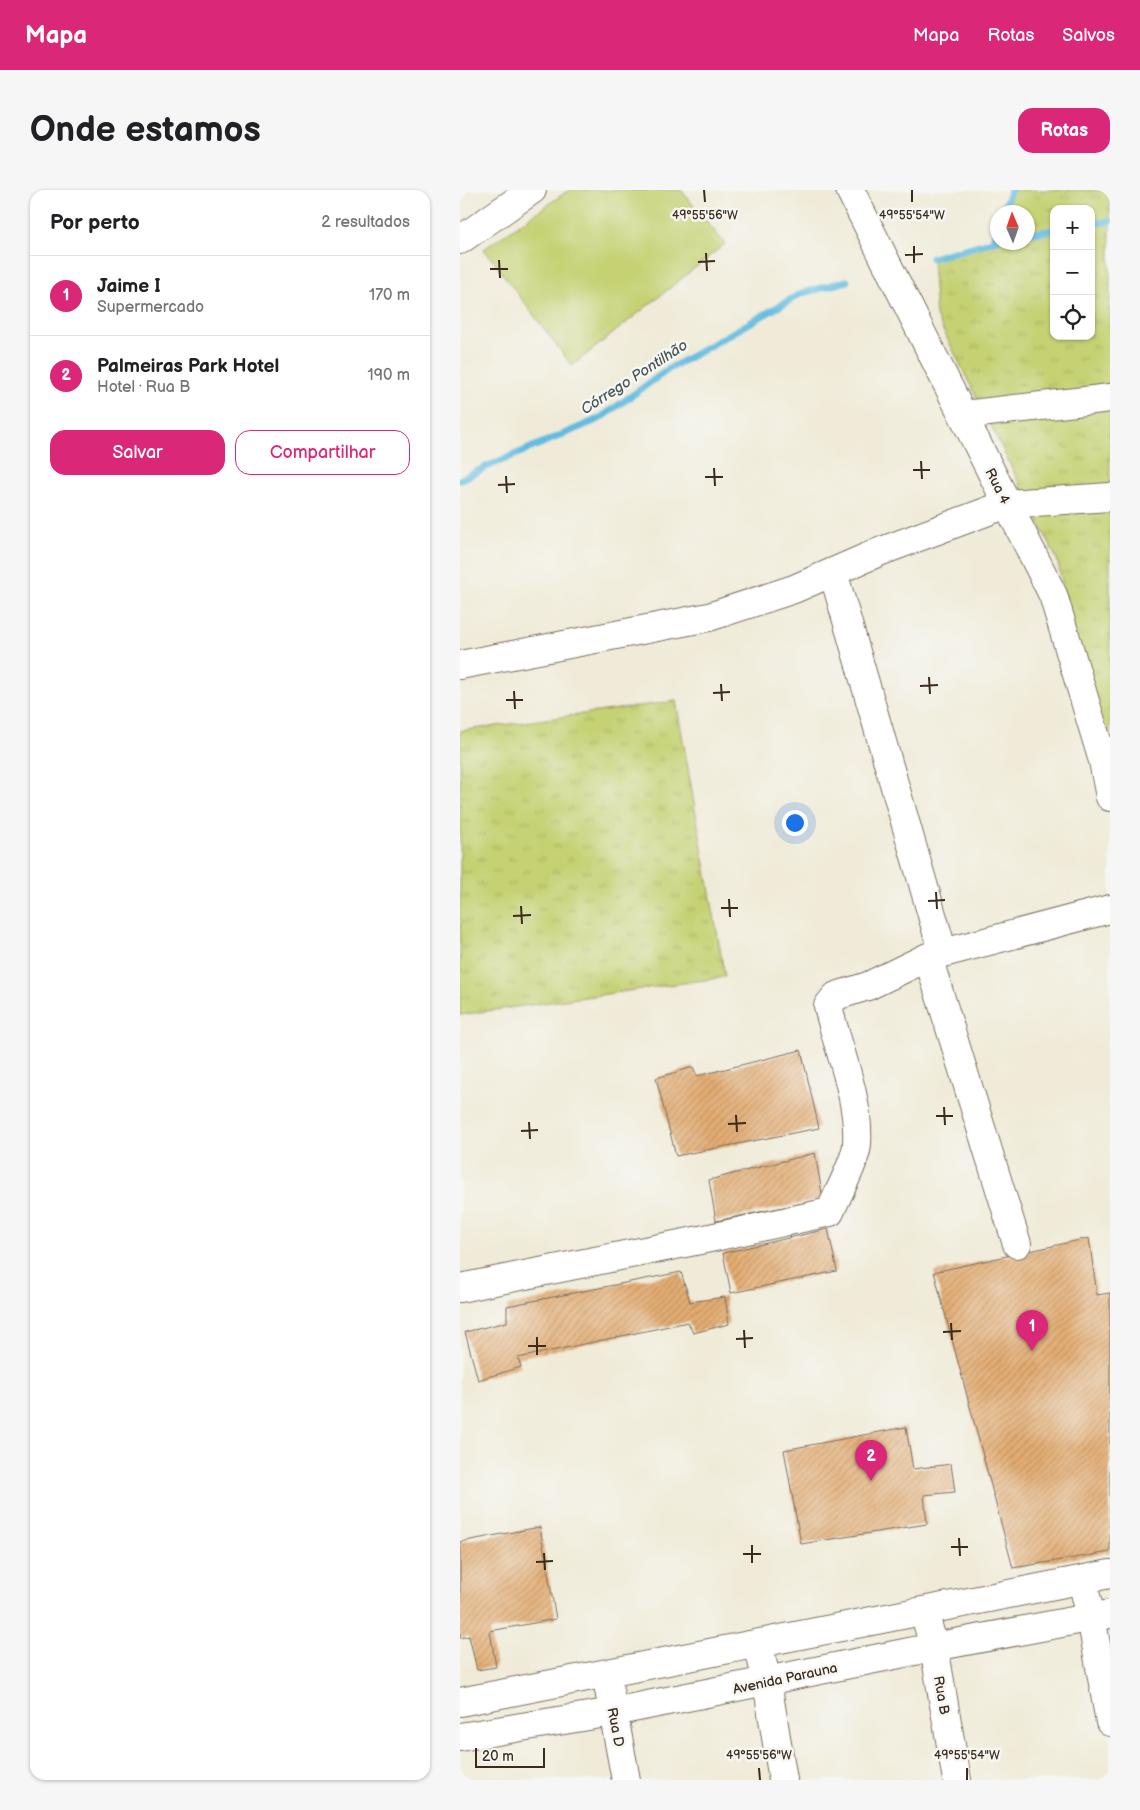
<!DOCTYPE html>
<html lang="pt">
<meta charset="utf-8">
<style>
body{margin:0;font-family:"Balsamiq Sans",sans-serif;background:#f6f6f6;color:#202124}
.controls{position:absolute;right:15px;top:15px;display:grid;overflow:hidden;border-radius:10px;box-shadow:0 1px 4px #0004}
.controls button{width:45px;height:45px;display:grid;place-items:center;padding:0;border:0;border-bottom:1px solid #e0e0e0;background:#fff;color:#202124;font:25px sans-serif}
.compass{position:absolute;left:530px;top:15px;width:45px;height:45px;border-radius:50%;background:#fff;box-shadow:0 1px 4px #0004;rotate:358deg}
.scale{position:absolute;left:15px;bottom:12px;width:70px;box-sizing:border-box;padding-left:5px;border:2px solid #3b2a1e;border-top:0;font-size:14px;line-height:18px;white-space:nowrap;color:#3b2a1e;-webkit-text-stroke:4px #f6f6f2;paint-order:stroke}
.you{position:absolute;left:334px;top:632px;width:18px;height:18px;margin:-12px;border:4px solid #fff;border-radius:50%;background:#1a73e8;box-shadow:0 0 0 8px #1a73e833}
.badge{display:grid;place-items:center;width:32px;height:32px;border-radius:50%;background:#db2777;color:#fff;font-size:16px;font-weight:700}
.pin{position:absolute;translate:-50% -41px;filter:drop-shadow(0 1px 2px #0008)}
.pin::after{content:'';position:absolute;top:26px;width:18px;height:15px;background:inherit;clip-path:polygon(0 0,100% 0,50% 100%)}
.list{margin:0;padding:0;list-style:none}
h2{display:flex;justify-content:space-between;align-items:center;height:65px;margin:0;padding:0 20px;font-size:21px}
h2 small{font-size:16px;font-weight:400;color:#757577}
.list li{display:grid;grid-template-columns:32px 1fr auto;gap:15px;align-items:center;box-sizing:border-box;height:80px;padding:0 20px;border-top:1px solid #e0e0e0}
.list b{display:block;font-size:19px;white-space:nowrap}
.list p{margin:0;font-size:16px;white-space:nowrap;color:#757577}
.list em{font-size:16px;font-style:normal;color:#757577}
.actions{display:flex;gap:10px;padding:15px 20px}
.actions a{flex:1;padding:11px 0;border:1px solid #db2777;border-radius:15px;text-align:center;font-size:18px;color:#db2777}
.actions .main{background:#db2777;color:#fff}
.icon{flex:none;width:28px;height:28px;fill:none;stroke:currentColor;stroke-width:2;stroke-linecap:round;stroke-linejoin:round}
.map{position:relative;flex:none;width:650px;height:1590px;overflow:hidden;border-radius:15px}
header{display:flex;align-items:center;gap:30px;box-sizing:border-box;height:70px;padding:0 25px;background:#db2777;color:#fff}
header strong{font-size:24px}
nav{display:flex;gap:28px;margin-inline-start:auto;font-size:18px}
.intro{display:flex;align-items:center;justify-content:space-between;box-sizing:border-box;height:120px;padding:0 30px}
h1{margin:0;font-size:35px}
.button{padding:12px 22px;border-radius:15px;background:#db2777;color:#fff;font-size:18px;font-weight:700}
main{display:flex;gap:30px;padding:0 30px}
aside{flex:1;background:#fff;border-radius:15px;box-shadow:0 1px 4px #0004}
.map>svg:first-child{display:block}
</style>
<header>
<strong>Mapa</strong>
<nav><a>Mapa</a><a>Rotas</a><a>Salvos</a></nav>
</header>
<div class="intro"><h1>Onde estamos</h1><a class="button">Rotas</a></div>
<main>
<aside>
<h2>Por perto<small>2 resultados</small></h2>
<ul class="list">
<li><span class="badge">1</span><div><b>Jaime I</b><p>Supermercado</p></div><em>170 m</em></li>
<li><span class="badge">2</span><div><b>Palmeiras Park Hotel</b><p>Hotel · Rua B</p></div><em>190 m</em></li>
</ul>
<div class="actions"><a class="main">Salvar</a><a>Compartilhar</a></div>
</aside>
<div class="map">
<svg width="650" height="1590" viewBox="0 0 650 1590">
<defs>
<pattern id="grass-tufts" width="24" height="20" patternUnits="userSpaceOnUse" patternTransform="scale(1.25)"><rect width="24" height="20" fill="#c5d172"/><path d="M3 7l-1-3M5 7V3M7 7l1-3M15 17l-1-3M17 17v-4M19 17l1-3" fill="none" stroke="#aab462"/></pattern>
<pattern id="building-hatch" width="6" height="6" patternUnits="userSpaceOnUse" patternTransform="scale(1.25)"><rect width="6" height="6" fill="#e4ad73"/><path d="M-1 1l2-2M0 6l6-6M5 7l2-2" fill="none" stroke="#ba8d5e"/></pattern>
</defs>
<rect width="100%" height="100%" fill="#f6f6f2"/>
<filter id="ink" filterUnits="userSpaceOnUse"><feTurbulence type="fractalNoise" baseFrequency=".02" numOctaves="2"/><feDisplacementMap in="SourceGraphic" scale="10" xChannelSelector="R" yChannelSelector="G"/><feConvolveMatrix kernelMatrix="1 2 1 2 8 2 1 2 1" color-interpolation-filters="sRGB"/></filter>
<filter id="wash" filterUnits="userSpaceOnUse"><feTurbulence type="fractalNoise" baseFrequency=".0096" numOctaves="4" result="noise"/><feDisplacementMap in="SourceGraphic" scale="20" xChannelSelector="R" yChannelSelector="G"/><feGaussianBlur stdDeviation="1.12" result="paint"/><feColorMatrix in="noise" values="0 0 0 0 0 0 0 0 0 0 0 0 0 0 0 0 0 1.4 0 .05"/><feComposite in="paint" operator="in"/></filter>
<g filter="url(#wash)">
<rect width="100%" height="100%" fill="#f0ebd8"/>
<path fill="url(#grass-tufts)" stroke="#807e48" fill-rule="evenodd" d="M551,0H650V616L597,369L476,126L472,68L532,52L537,36L538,52H568V22H543ZM594,19H631V146H594Z
M216,511L265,787L0,825V541Z"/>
<path fill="#c5d172" stroke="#807e48" d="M109,0H221L265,54L112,176L24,59Z"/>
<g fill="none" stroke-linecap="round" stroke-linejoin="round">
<path stroke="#62bbe0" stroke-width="7" d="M542,22L551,0
M631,34L650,31
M568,44L594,40
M532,52L538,36
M472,68L538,50
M0,290L26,277L139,229L209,179L342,103L387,91"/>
</g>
<g id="blocks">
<path fill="url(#building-hatch)" d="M341,860L359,938L216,966L196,888L233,877L237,886Z
M355,963L363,1009L256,1031L249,990Z
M368,1039L377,1081L271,1103L263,1063Z
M629,1048L637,1105L650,1103V1362L553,1378L474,1082Z
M221,1082L230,1112L265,1107L269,1134L233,1143L228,1132L58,1168L61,1177L18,1190L5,1142L47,1132V1116Z
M446,1237L453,1279L491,1274L495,1302L464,1305L467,1334L341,1354L324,1260Z
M80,1337L96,1429L30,1441L36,1477L17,1480L9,1446L0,1448V1352Z"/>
</g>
</g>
<g filter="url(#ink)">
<use href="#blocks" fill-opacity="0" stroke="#7a6e5f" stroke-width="1"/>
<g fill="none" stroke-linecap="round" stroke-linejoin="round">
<defs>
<path id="minor" d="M390,0L593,405L643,571L650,607
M0,50L72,0
M503,225L650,208
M373,382L483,763
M0,475L249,427L334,399L419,362L547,314L650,307
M468,767L557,1054
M0,1098L245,1049L370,1022C377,1005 396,971 397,954C400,909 378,860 368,816L376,806L408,796L468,767L650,719
M622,1390L631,1427L650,1532
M464,1421L474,1457L497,1590
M298,1454L307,1492L323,1590
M146,1484L166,1590"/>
<path id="major" d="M0,1512L650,1384
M0,1547L153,1522L474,1457L650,1424"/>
</defs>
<use href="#minor" stroke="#7a6e5f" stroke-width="30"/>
<use href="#major" stroke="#7a6e5f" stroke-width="30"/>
<use href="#minor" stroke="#fff" stroke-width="28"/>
<use href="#major" stroke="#fff" stroke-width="28"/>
</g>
</g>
<path fill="none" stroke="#3b2a1e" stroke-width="2" d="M244,0L245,12M452,0V12M454,56V73M246,63L247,81M445,65L463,64M39,70L40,88M238,72L255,71M30,79H48M461,271L462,289M254,278L255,296M453,280H470M46,286L47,303M245,287H263M38,295L55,294M469,487L470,504M261,494L262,511M460,496L478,495M54,501L55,519M253,503L270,502M46,510H63M476,702L477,719M269,709L270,727M468,711L485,710M61,716L62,734M261,718H278M53,726L71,725M484,917L485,935M276,925L277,942M476,926H493M69,932L70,949M268,934L286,933M61,941L78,940M491,1133L492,1150M284,1140L285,1158M483,1142L501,1141M77,1147V1165M276,1149L293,1148M68,1156H86M499,1348L500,1366M292,1355V1373M491,1357H508M84,1363L85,1380M283,1364H301M76,1372L93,1371M299,1578L300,1590M507,1578V1590"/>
<g text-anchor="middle" stroke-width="5" stroke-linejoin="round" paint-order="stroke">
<g font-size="14" fill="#3b2a1e" stroke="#f6f6f2">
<text transform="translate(538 296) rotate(63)" y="5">Rua 4</text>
<text transform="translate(325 1488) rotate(-12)" y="5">Avenida Parauna</text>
<text transform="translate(482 1505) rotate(80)" y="5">Rua B</text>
<text transform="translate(156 1537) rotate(79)" y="5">Rua D</text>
</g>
<g font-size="15" font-style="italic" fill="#475658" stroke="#f6f6f2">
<text transform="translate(174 187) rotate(-33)" y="5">Córrego Pontilhão</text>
</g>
</g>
<g font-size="12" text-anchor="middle" fill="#3b2a1e" stroke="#f6f6f2" stroke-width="5" stroke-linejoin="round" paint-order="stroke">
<text x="245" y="29">49°55'56"W</text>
<text x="452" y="29">49°55'54"W</text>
<text x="299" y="1569">49°55'56"W</text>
<text x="507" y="1569">49°55'54"W</text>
</g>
</svg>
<div class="controls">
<button>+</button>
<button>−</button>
<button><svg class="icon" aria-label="locate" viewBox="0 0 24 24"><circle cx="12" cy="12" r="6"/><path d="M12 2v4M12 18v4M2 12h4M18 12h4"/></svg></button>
</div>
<svg class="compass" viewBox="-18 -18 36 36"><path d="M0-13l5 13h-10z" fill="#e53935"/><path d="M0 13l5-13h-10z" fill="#757577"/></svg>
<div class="scale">20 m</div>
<div class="you"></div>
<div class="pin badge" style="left:572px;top:1161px">1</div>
<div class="pin badge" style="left:411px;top:1291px">2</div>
</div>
</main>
